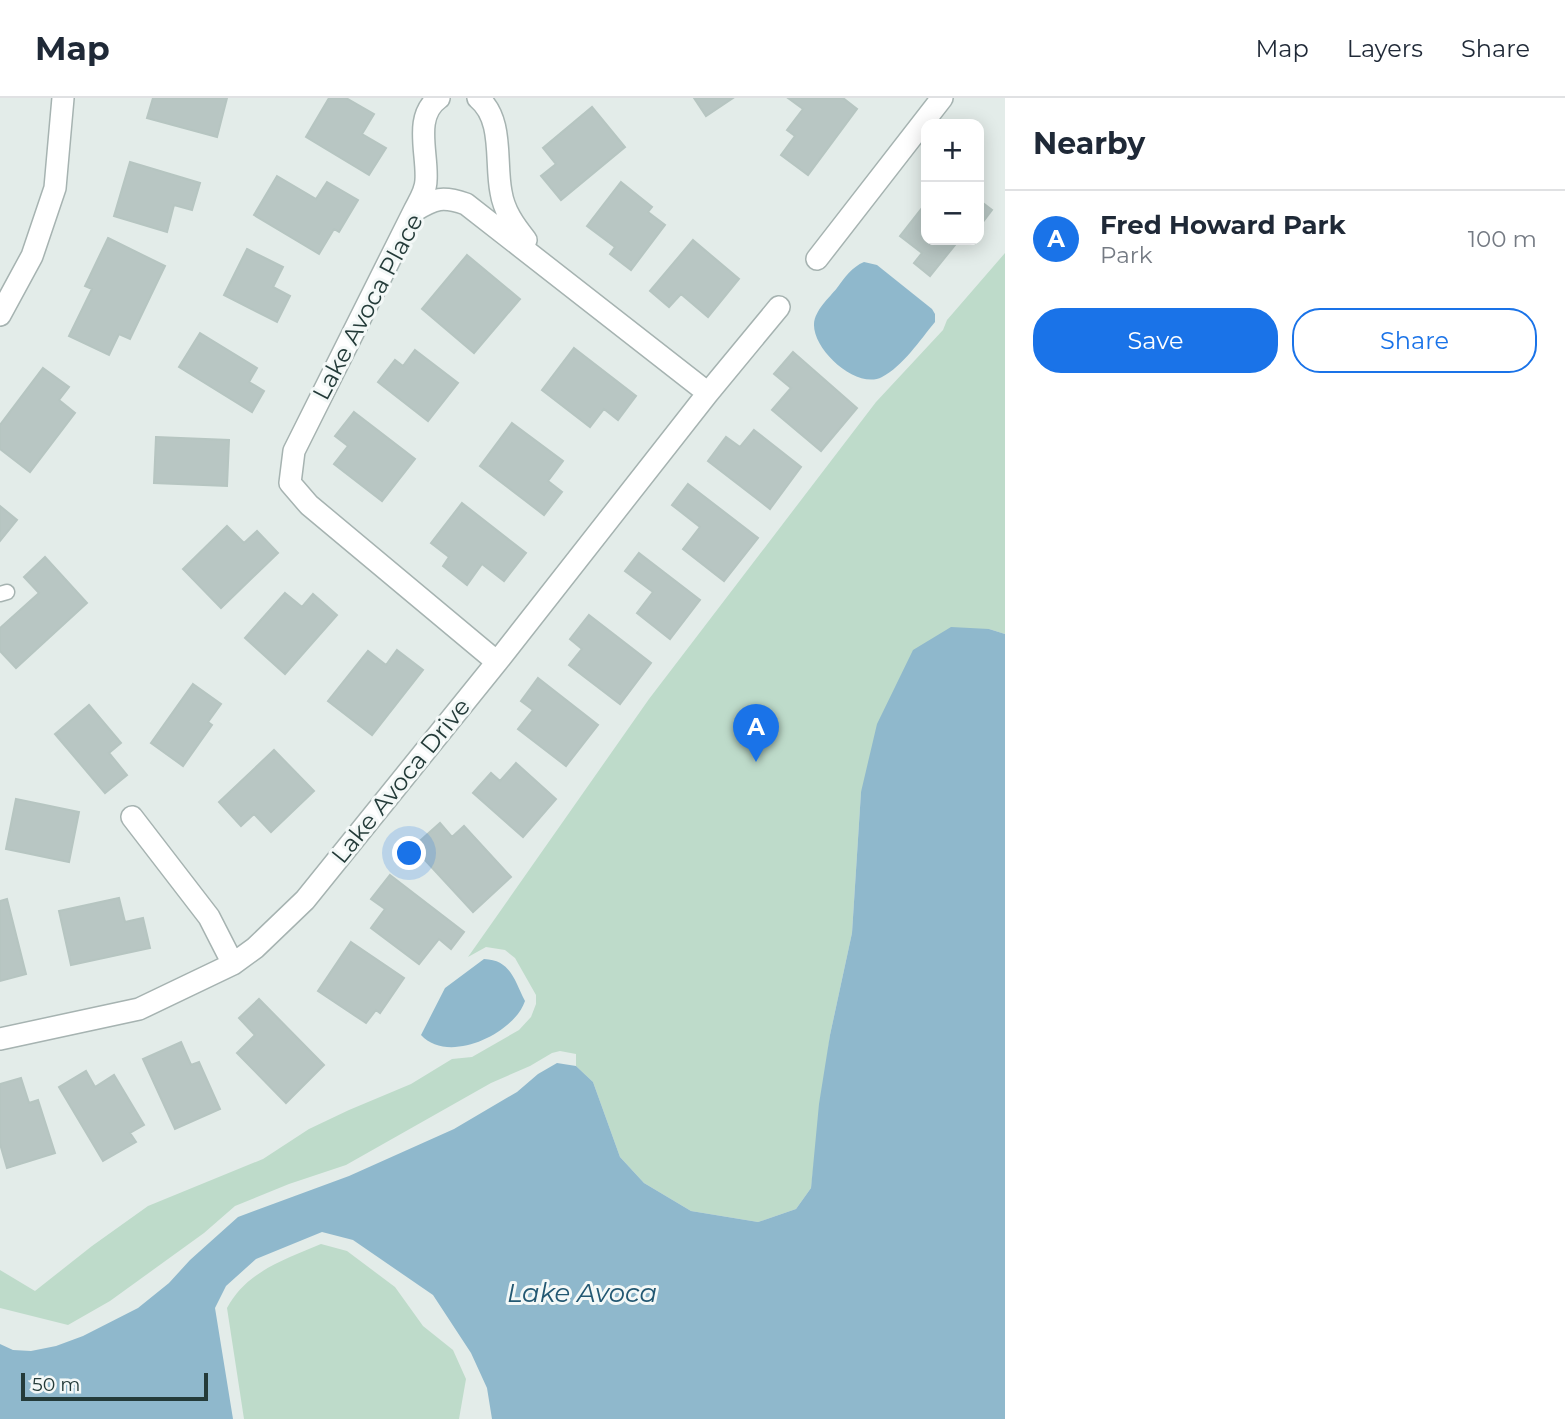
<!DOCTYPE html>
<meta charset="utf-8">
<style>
body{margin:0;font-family:Montserrat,sans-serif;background:#f2f2f3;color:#1f2937}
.controls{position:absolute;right:21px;top:21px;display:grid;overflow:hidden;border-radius:14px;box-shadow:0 4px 18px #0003}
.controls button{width:63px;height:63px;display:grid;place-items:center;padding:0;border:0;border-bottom:2px solid #e0e1e3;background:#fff;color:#1f2937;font:35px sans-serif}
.scale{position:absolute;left:21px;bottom:18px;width:187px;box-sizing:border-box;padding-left:7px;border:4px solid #243b39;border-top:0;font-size:19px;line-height:24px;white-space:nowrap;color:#243b39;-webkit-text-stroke:5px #f3f8f7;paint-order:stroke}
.you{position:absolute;left:410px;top:756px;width:24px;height:24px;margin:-18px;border:5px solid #fff;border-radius:50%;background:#1a73e8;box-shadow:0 0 0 10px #1a73e833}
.badge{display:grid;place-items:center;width:46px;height:46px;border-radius:50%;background:#1a73e8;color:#fff;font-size:23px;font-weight:700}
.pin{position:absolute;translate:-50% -58px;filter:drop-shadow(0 2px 4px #0008)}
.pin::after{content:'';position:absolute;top:37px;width:24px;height:21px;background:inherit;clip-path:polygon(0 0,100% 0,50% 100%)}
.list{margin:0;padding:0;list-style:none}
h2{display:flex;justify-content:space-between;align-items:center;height:91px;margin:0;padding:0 28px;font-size:30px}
h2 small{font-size:23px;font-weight:400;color:#747a83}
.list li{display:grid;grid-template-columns:46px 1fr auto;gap:21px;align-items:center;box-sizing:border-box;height:98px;padding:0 28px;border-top:2px solid #e0e1e3}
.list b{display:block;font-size:26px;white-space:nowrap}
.list p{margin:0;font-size:23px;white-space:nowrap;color:#747a83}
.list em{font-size:23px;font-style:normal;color:#747a83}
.actions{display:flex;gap:14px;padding:21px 28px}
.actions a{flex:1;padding:16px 0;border:2px solid #1a73e8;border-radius:28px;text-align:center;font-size:24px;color:#1a73e8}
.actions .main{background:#1a73e8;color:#fff}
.map{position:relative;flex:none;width:1005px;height:1321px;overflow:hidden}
header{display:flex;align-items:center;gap:42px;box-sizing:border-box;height:98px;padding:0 35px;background:#fff;border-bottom:2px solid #e0e1e3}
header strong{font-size:33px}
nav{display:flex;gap:38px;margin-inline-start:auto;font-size:24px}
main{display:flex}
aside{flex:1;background:#fff}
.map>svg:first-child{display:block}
</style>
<header>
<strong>Map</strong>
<nav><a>Map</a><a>Layers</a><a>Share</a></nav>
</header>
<main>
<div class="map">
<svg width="1005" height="1321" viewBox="0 0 1005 1321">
<rect width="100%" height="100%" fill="#e3ece9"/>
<path fill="#bedbca" d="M1005,155V536L989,531L861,694L852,835L830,937L811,1090L796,1111L758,1124L691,1113L644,1085L620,1059L593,984L576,968V956L560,953L552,955L530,968L491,985L346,1067L289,1086L235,1108L204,1135L110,1203L68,1227L0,1210V1172L35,1193L92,1148L148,1108L263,1061L309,1031L349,1012L411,986L452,961L472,959L519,932L531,919L536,906V897L515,860L505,852L486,849L468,859L649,601L876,304L943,232L947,222Z
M321,1146L347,1153L395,1189L423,1228L453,1252L466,1281L459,1321H244L227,1210C247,1173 284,1162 321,1146Z"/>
<path fill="#8fb8cc" d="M864,164L877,167L932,211L935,216V224C920,242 903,268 882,279C857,292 813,252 814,226C815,212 829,200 837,190C845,179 852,169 864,164Z
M951,529L989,531L1005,536V1321H492L487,1290L471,1255L433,1197L353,1142L322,1134L256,1161L226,1188L215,1210L233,1321H0V1246L13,1252L31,1253L56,1248L83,1238L138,1210L169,1185L190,1162L238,1119L349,1078L454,1031L517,994L538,976L557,965L576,968L593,984L620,1059L644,1085L691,1113L758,1124L796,1111L811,1090L819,1006L830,937L852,835L861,694L877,626L913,552Z
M484,861C511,862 514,882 525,903C514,936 448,967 421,937L445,890Z"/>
<path fill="#b8c6c3" stroke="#b6c5c1" stroke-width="2" d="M153,0H227L217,39L147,20Z
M329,0H346L374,16L362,36L386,50L369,77L306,39Z
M694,0H733L706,18Z
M788,0H843L857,11L808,77L781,57L795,38L787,32L803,11Z
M592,9L625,49L561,102L541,78L556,66L543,50Z
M130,64L200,85L192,112L174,107L167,134L114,118Z
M277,78L316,101L327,84L358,102L339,134L334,131L319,156L254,117Z
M621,84L652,109L648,114L665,127L631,172L610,156L615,149L587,128Z
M979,102L992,112L979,129Z
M926,105V142H959L930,178L914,165L922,155L900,138Z
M108,140L165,168L130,241L119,236L109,257L69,238L92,191L85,188Z
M693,142L739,181L708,219L681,196L669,209L650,193Z
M247,151L283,169L273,189L290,198L277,224L224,197Z
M467,157L520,201L474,255L422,211Z
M200,235L257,270L249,284L264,293L252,314L179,269Z
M574,250L636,298L618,322L604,311L590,329L542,292Z
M415,252L458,285L428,323L378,284L395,262L403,268Z
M793,254L857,310L821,353L772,312L791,290L774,276Z
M43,270L69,289L59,302L75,315L30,374L0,351V327Z
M354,314L415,361L382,403L334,366L348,348L335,338Z
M512,325L563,363L548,383L562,394L544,417L480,368Z
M754,332L801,369L770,411L708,363L726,339L740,349Z
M156,339L229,342L227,388L154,385Z
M688,386L758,440L724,483L683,451L700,429L672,407Z
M462,405L526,455L504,483L482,466L467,487L443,468L449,459L431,445Z
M0,408L17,422L0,443Z
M227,428L244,445L257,433L278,455L221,510L183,471Z
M639,455L700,502L670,541L637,515L653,494L625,473Z
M45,459L87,505L16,570L0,553V530L39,495L24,479Z
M285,495L302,509L313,496L337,517L285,576L245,540Z
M589,517L651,565L620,606L569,567L582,551L570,541Z
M397,552L423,572L372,637L328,603L368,553L386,567Z
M538,580L598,627L566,668L518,631L533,612L521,603Z
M193,586L221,606L208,624L212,627L183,668L151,645Z
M89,607L121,645L109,655L127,677L105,695L55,636Z
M274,652L314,693L271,734L254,716L241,728L219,704Z
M516,665L556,701L523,739L473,695L491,675L500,683Z
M16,701L79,714L69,764L6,751Z
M440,725L452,739L464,728L511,779L473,814L413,749Z
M390,777L464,834L451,851L439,841L419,866L371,830L385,811L371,801Z
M119,800L125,824L143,820L150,850L71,867L59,813Z
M7,801L26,876L0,883V803Z
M351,844L404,880L380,915L376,912L366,925L318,893Z
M259,901L324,967L286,1005L237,955L255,937L239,920Z
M181,944L191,967L199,964L220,1011L175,1031L143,961Z
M86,973L95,989L114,977L144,1027L130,1035L136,1044L103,1063L59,989Z
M21,980L29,1005L38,1002L55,1055L7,1070L0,1046V986Z"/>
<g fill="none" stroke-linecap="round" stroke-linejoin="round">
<defs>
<path id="service" d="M0,496L7,494"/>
<path id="minor" d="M478,0C504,21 495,64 501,94C504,113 514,127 526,142
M414,113C419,103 426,93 426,82C428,56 413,18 439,0
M817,161L942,0
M497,564L309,407L290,385L294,353L414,113C435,100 443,98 466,106L708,295
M132,719L209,819L233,866
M0,941L139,911L233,866L255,850L305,802L497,564L708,295L779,209"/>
<path id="tertiary" d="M0,217L32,158L55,90L63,0"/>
</defs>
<use href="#service" stroke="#a6b3b1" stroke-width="17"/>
<use href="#minor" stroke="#a6b3b1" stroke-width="24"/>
<use href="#tertiary" stroke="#a6b3b1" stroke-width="24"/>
<use href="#service" stroke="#fff" stroke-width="14"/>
<use href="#minor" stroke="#fff" stroke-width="21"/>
<use href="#tertiary" stroke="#fff" stroke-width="21"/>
</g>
<g text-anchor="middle" stroke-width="6" stroke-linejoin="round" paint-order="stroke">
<g font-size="24" fill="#243b39" stroke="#f3f8f7">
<text transform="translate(368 209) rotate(-62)" y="8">Lake Avoca Place</text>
<text transform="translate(401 683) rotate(-51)" y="8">Lake Avoca Drive</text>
</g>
<g font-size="26" font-style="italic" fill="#235872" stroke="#f3f8f7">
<text x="582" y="1204">Lake Avoca</text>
</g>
</g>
</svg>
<div class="controls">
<button>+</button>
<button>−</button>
</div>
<div class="scale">50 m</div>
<div class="you"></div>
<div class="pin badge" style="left:756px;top:664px">A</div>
</div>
<aside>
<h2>Nearby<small></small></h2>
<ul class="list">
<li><span class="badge">A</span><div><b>Fred Howard Park</b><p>Park</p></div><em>100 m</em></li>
</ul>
<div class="actions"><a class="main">Save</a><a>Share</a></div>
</aside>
</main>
